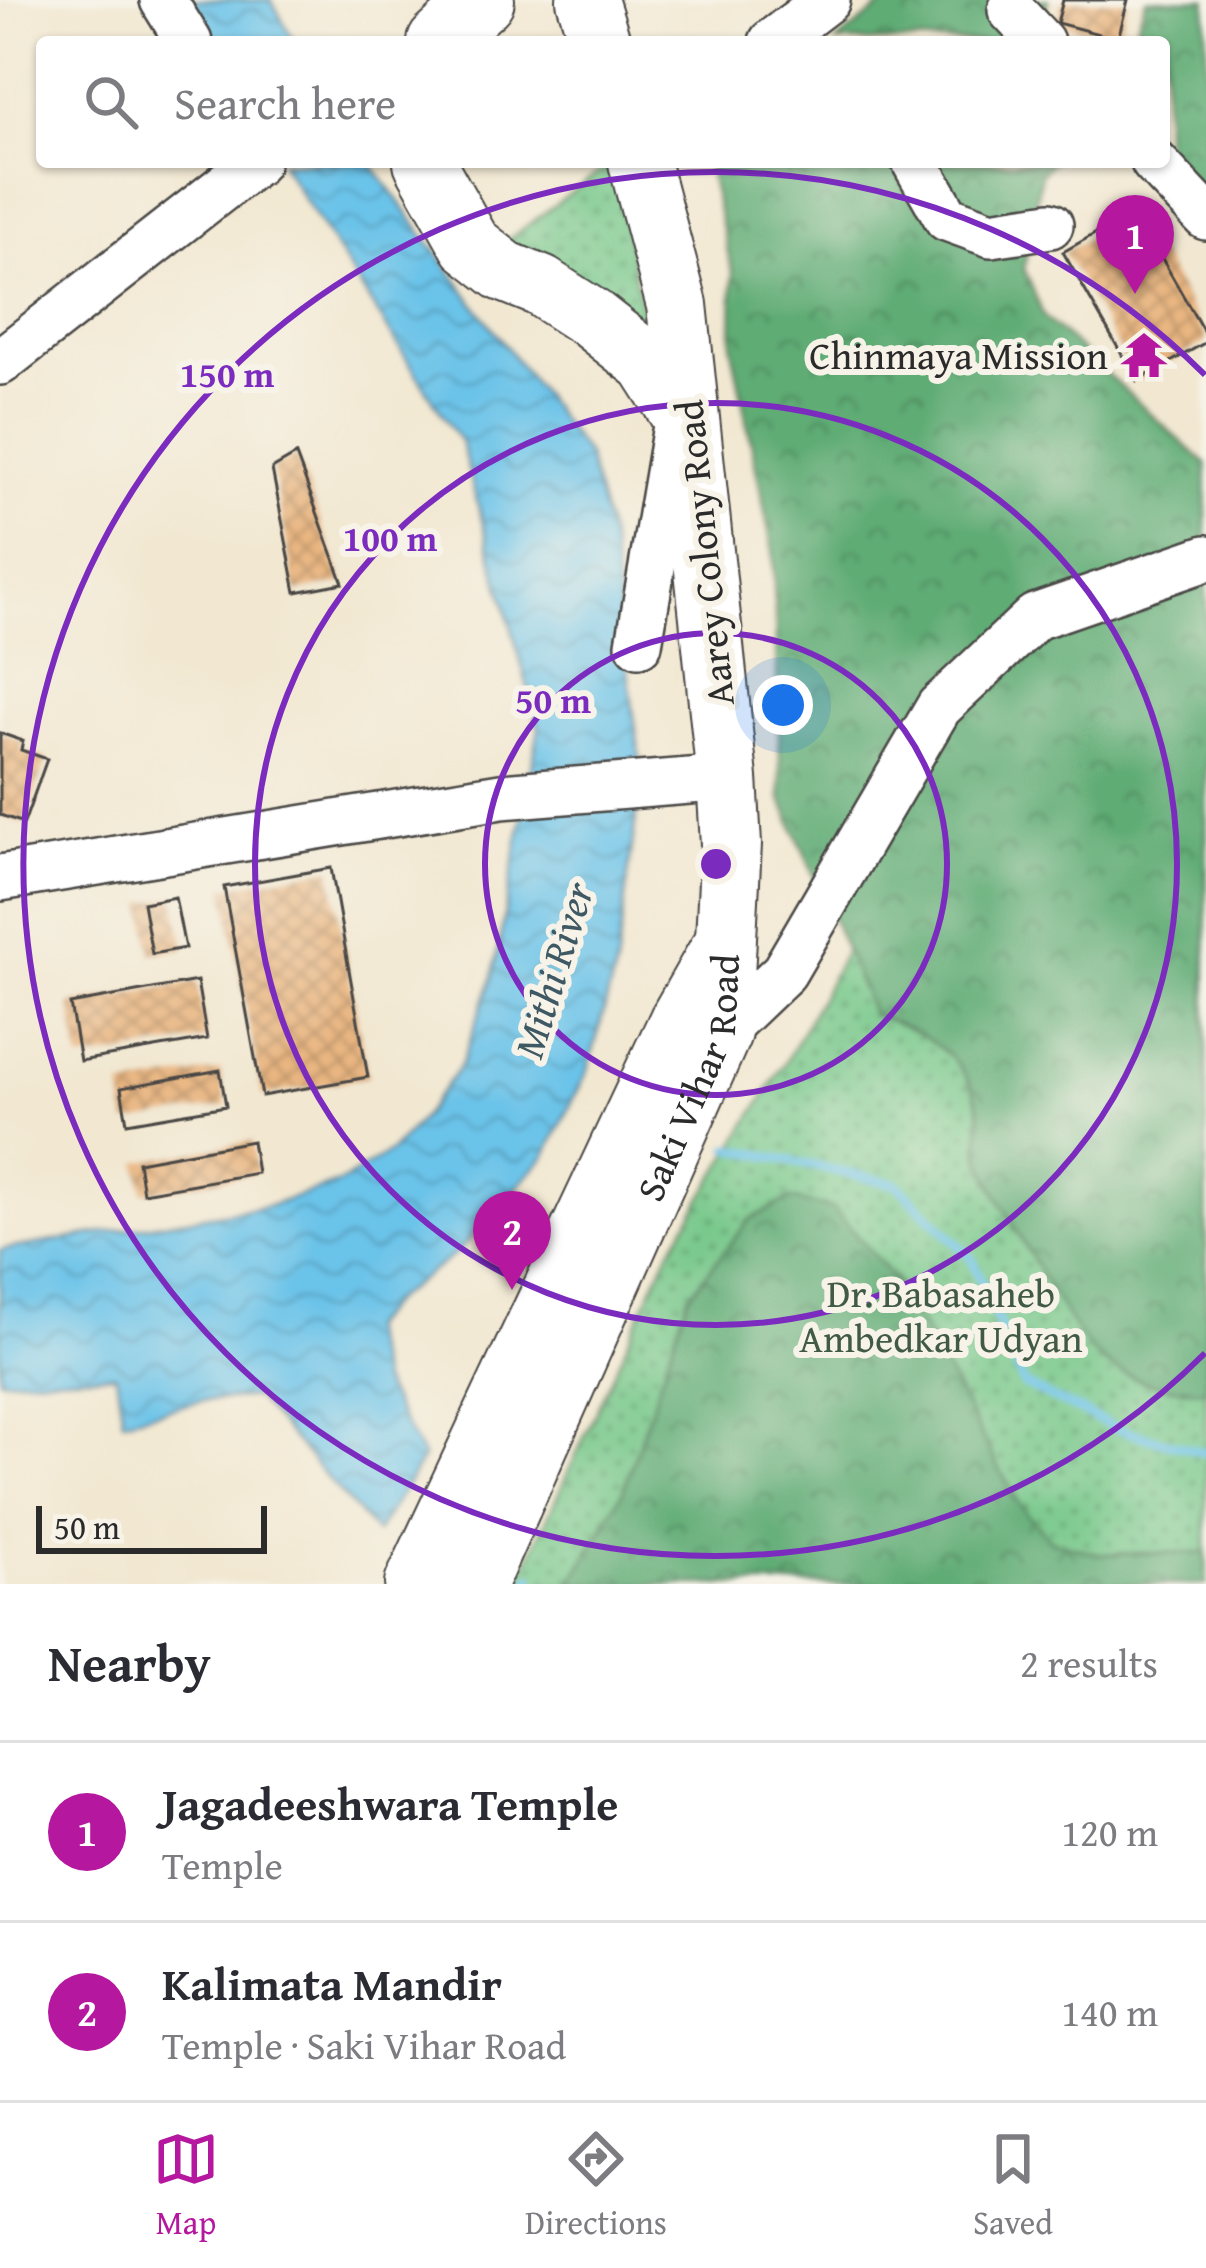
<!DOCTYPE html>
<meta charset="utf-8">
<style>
body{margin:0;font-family:"Gentium Book Plus",serif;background:#f7f7f7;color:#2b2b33}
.scale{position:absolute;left:36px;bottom:30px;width:231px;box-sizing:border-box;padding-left:12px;border:6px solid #2b2b2b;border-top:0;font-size:33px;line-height:42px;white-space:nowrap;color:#2b2b2b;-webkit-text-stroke:9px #f7f3e8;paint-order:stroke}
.you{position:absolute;left:783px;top:705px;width:42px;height:42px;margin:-30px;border:9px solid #fff;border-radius:50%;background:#1a73e8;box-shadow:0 0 0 18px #1a73e833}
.badge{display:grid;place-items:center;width:78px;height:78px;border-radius:50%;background:#b5179e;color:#fff;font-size:39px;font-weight:700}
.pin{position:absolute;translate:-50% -99px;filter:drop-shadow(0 3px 6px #0008)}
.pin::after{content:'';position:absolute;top:63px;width:42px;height:36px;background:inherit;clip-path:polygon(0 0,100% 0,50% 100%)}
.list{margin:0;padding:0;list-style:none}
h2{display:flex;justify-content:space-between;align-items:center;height:156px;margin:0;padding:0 48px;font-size:51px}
h2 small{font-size:39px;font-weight:400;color:#7c7c81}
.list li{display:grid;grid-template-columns:78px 1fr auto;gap:36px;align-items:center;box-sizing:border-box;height:180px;padding:0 48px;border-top:3px solid #e1e1e2}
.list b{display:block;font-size:45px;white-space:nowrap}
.list p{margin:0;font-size:39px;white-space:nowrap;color:#7c7c81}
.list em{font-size:39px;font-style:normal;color:#7c7c81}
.icon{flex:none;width:66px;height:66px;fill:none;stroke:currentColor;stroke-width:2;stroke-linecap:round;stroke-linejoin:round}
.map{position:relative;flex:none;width:1206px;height:1584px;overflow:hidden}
.search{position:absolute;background:#fff;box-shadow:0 3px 9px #0004;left:36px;right:36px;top:36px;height:132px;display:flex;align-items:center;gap:30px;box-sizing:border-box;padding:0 42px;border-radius:12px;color:#7c7c81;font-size:45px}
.sheet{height:516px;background:#fff}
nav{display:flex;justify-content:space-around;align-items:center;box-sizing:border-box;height:168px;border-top:3px solid #e1e1e2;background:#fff;font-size:33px;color:#7c7c81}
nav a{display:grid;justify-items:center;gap:6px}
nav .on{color:#b5179e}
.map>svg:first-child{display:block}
</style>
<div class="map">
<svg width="1206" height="1584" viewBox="0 0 1206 1584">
<defs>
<pattern id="green-dots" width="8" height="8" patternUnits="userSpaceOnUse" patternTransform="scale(3)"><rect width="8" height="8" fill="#74c789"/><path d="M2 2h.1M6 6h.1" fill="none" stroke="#5fa270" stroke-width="1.8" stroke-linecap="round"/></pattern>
<pattern id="forest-crowns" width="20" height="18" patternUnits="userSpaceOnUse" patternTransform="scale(3)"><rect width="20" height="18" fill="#5fac75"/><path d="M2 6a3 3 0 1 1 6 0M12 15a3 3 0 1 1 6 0" fill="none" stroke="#4f8c60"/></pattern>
<pattern id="water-waves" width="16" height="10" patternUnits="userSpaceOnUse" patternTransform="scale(3)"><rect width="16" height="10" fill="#6bc3e9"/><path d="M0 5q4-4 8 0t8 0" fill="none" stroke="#589fbd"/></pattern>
<pattern id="building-cross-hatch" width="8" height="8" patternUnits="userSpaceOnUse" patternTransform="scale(3)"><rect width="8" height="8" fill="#e9b681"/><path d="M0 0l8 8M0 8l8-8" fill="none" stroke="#bd946a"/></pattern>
</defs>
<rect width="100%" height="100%" fill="#f7f3e8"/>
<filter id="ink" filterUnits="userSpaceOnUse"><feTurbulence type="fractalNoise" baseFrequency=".00833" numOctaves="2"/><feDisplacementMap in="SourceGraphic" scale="24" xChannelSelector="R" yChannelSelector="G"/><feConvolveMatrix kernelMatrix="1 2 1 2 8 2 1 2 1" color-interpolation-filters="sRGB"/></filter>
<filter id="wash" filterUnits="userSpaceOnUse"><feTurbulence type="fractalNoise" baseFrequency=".004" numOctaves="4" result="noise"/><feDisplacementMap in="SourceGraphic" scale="48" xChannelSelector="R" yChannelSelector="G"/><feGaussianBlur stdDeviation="2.7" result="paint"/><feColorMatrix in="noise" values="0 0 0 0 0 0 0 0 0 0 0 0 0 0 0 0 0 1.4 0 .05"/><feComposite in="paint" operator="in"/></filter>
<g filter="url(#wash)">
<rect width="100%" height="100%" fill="#f2e8d2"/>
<path fill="url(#green-dots)" stroke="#50795a" stroke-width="3" d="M613,162L648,343L502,244Z
M1206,724V1584H517L667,1256L790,1054L941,772Z"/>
<path fill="url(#forest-crowns)" stroke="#456c50" stroke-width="3" d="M890,0H1048L1044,14L1060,42H836Z
M1146,0H1206V203L1164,162V42H1131Z
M711,162H1052L1041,174L1024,268L1044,317L1206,464V1390C1172,1390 1129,1382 1101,1360C1072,1337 998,1200 982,1162C975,1145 984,1124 979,1107C965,1054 921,1031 873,1015L781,798L773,552L732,348L733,274L708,170Z
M790,1199L834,1209L899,1285L1019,1504L1050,1540L1098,1554L1206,1552V1584H571L623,1491L688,1297L749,1220Z"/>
<path fill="url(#water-waves)" stroke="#4b778a" stroke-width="3" d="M181,0H271L295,42H207Z
M280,162H370L587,456L610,540L642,773L616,966L588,1070L545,1157L458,1252L393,1300L367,1329L381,1382L423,1458L376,1533L255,1397L200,1401L123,1420L116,1374L0,1379V1250L272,1205L342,1182L392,1150L424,1115L462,1063L493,976L539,728L461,443Z"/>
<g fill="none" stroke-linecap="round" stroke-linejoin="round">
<path stroke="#6bc3e9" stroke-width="9" d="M730,1148L897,1184L972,1259L1024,1385L1118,1429L1206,1453
M528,1584L532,1577"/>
</g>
<g id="blocks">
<path fill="url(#building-cross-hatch)" d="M1063,0H1128L1118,39L1057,23Z
M1135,211L1206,336V342L1137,381L1063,252Z
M296,455L343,583L296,592L272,469Z
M0,733L23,741L21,750L47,759L24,823L0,815Z
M331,868L368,1077L262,1096L224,887Z
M175,897L185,948L152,954L143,903Z
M197,981L207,1039L80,1061L70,1004Z
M220,1070L226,1106L127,1123L121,1088Z
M252,1141L257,1173L143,1193L138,1162Z"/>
</g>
</g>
<g filter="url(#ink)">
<use href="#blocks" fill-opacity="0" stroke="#494744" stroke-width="3"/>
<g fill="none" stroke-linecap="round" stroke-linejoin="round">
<defs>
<path id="minor" d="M163,0L189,42
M1011,10L1041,42
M772,42L827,0
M915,162L947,218L991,234L1050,225
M1154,162L1206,217
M0,362L256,162
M639,644L676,426
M0,878L501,796L727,778
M705,1029L721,1032L784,972L939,707L1035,617L1206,558"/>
<g id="major">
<path d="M587,0L600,42"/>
<path d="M438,42L484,0"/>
<path d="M424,162L470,244L504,271L541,286L592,319L648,363L687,424"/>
<path d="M415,1584L679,1022L719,952"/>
<path id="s1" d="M476,1584L721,1032L731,844L727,778L677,305L639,162"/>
</g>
</defs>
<use href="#minor" stroke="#494744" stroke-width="50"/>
<use href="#major" stroke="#494744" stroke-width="64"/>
<use href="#minor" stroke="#fff" stroke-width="45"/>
<use href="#major" stroke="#fff" stroke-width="60"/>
</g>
</g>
<g fill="none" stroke="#7b2cbf" stroke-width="6">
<circle cx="716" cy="864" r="231"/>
<circle cx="716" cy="864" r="461"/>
<path d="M1205 1353A692 692 0 1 1 1205 375"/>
</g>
<defs>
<symbol id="temple-bare" viewBox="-9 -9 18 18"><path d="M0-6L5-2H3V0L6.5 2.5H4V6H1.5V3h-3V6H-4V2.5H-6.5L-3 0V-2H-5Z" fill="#b5179e" stroke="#f7f3e8" stroke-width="2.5" paint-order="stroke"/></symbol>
</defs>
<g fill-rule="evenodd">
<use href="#temple-bare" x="1111" y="322" width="66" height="66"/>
</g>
<g text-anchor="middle" stroke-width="12" stroke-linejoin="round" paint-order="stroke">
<g font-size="39" fill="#2b2b2b" stroke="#f7f3e8" text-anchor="end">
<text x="1108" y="369">Chinmaya Mission</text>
</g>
<g font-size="39" fill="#2b2b2b" stroke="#f7f3e8">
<text transform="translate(704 553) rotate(-96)" y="14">Aarey Colony Road</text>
<text dy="14" stroke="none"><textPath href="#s1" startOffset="552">Saki Vihar Road</textPath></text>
</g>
<g font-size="39" fill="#415a47" stroke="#f7f3e8">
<text x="941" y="1307">Dr. Babasaheb<tspan x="941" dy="45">Ambedkar Udyan</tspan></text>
</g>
<g font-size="42" font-style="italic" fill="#3e5964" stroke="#f7f3e8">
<text transform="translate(553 970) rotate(-73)" y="15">Mithi River</text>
</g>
</g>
<circle cx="716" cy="864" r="18" fill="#7b2cbf" stroke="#f7f3e8" stroke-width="6"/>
<g font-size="36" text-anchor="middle" font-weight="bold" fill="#7b2cbf" stroke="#f7f3e8" stroke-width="12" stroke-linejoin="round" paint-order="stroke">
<text x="227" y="387">150 m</text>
<text x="390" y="551">100 m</text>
<text x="553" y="713">50 m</text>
</g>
</svg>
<div class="scale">50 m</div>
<div class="you"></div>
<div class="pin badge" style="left:1135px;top:294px">1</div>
<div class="pin badge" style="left:512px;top:1290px">2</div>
<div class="search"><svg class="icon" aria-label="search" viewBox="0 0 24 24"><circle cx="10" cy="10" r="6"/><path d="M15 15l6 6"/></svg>Search here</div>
</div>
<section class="sheet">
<h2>Nearby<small>2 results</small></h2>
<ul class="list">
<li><span class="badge">1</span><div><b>Jagadeeshwara Temple</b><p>Temple</p></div><em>120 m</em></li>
<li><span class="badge">2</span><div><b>Kalimata Mandir</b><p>Temple · Saki Vihar Road</p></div><em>140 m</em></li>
</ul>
</section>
<nav>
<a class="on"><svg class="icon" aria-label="map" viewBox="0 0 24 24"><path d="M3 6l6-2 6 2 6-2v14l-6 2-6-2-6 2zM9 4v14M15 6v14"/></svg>Map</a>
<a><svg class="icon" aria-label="directions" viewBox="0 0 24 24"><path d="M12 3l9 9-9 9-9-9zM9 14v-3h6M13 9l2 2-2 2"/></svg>Directions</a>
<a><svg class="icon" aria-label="saved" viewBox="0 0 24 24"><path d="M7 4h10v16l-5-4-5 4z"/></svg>Saved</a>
</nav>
